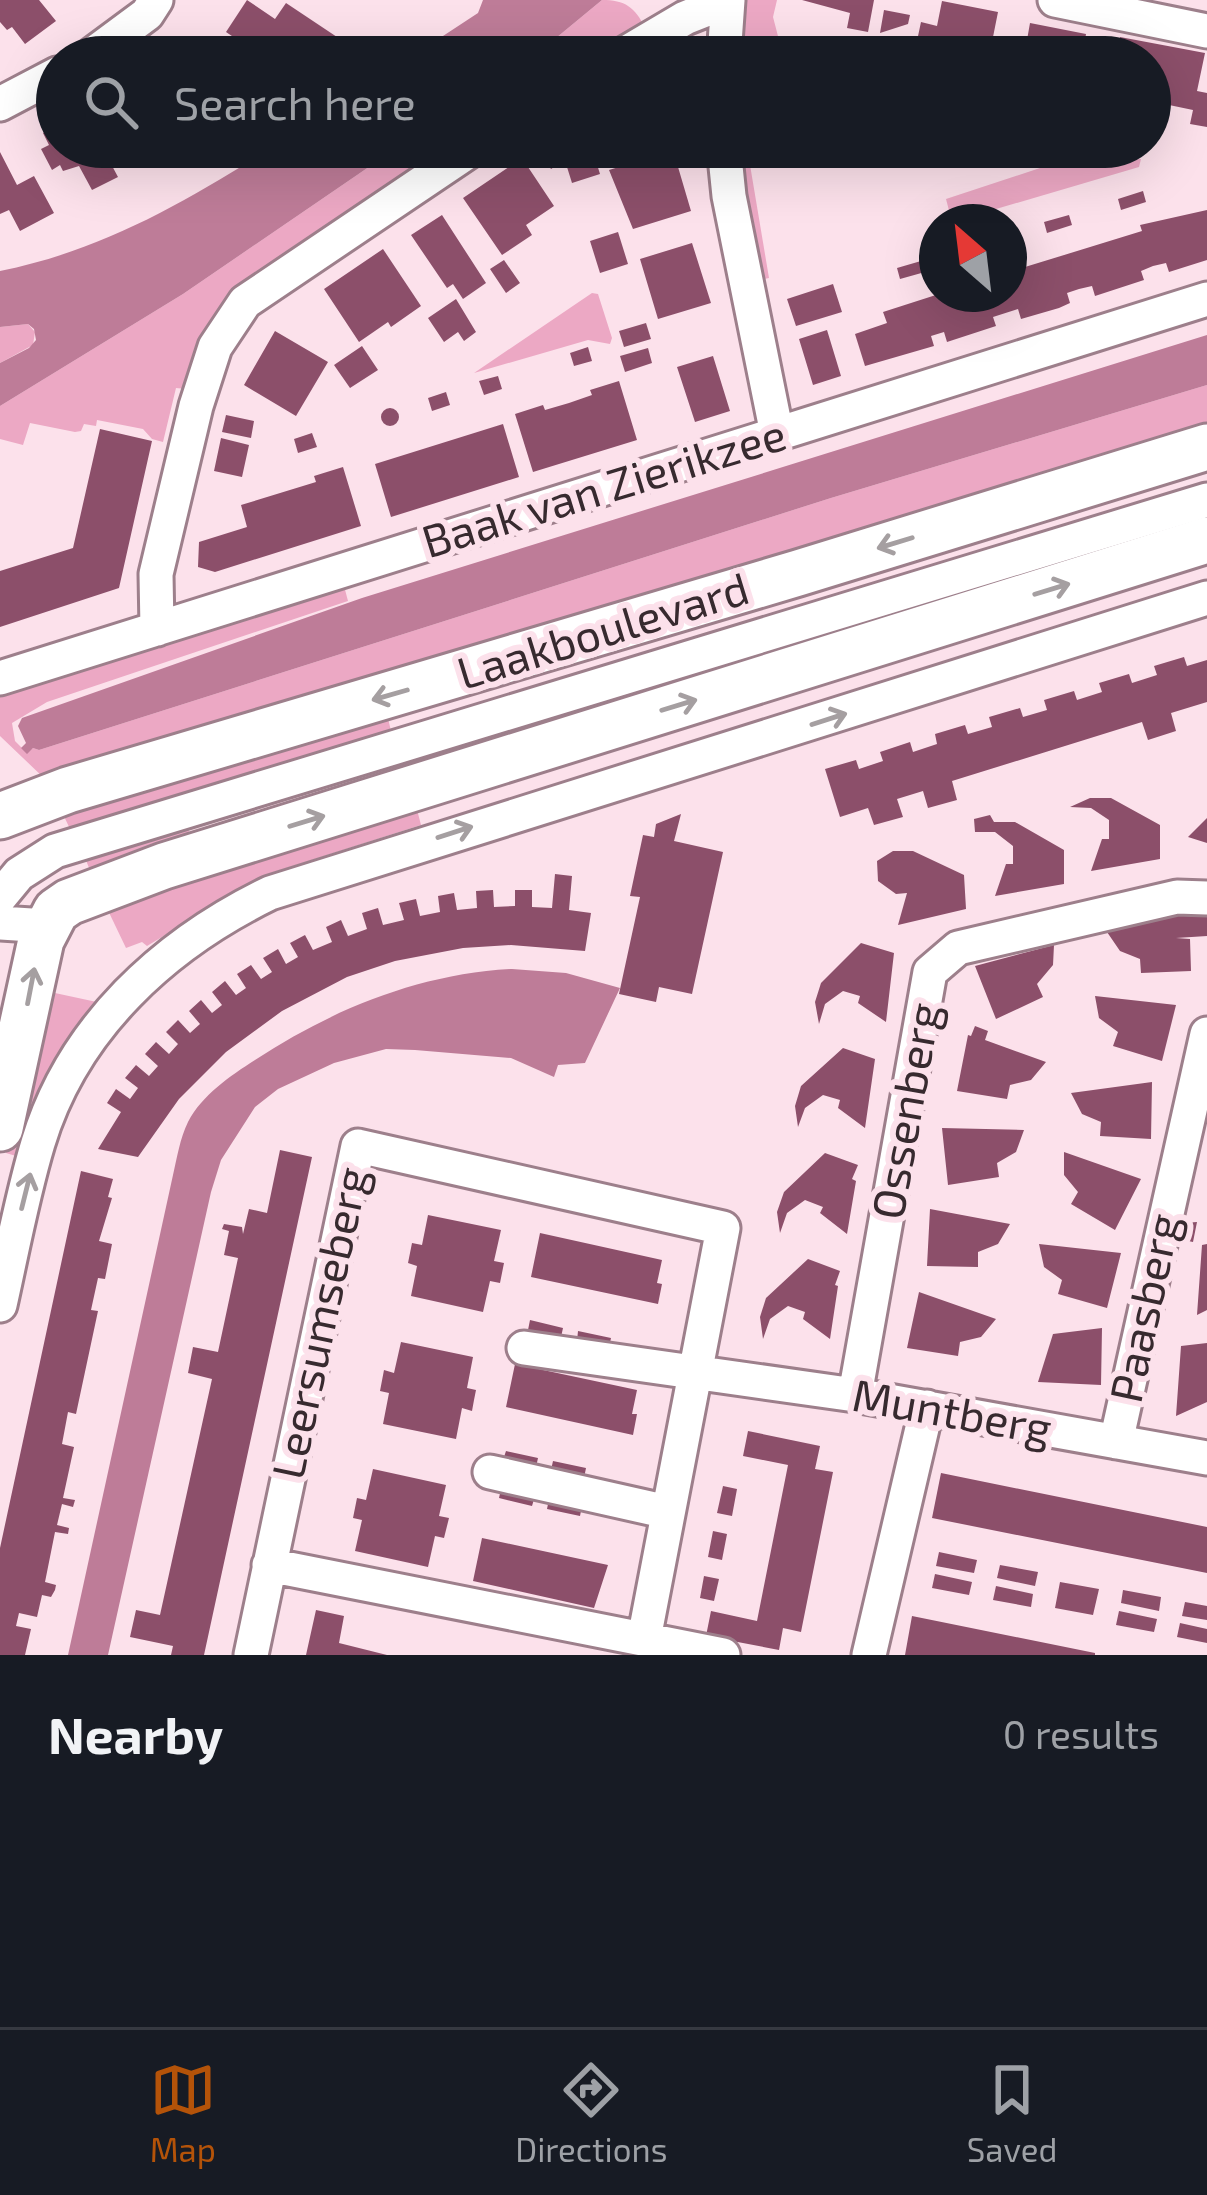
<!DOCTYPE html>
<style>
body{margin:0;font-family:"Exo 2",sans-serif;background:#20242c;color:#f1f3f6}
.compass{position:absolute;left:919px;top:204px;width:108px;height:108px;border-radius:50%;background:#171b24;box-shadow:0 12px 48px #0002;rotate:332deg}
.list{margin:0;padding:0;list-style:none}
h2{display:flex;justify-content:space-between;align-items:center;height:156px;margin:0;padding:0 48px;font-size:51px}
h2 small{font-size:39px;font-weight:400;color:#9ea1a6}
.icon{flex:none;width:66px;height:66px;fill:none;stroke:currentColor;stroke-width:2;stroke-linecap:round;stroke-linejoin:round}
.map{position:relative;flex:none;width:1207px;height:1655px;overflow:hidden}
.search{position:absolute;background:#171b24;box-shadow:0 12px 48px #0002;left:36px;right:36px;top:36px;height:132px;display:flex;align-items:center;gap:30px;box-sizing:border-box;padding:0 42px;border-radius:66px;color:#9ea1a6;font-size:45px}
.sheet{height:372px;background:#171b24}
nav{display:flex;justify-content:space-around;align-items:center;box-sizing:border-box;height:168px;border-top:3px solid #363941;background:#171b24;font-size:33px;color:#9ea1a6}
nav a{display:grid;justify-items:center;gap:6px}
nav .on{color:#b45309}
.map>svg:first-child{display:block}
</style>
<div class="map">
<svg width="1207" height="1655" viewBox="0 0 1207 1655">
<rect width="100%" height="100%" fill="#fce1eb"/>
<path fill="#eca8c4" d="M602,0C625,0 635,7 645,28L596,57H533Z
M747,0H777L773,17L779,40L790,38L797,57H737Z
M398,147H448L288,255L186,389L176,388L163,442L152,439L143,429L97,420L96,426L84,424L81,431L75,432L30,423L23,445L0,439V406L183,294Z
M739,147H747L769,278L759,280Z
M1141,159L1139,167L952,222L946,199L1055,163Z
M592,293L598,294L612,338L610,344L588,340L474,373Z
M28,324L35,332L33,345L0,363V327Z
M1207,385V432L698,589L581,613L45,779L0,736V690L343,582L348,601L47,702L12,723L15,741L27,753L33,748L39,750L831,498Z
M386,710L391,731L71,831L61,810Z
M414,798L421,825L265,875L147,946L142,942L126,948L103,900Z
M187,827L190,834L121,872L94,880L85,858Z
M41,990L106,1004C67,1034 45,1074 27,1120L35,1123L26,1159L6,1153Z"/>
<path fill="#be7c98" d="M483,0H602L533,57H411L478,13Z
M273,147H398L183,294L0,406V363L29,348L36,340L34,329L28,324L0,327V271C104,250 185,202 273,147Z
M1207,335V385L831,498L39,750L33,748L27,754L21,748L26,743L18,726L22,718L362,598Z
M512,969L566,973L620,988L585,1063L558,1065L554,1077L511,1058L415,1050L386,1049L334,1063L278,1089L255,1107L221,1160L211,1192L108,1655H68L173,1175C177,1158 180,1138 188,1122C202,1095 230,1076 255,1060C333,1009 419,974 512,969Z"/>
<path fill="#8c4f6a" d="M0,0H39L56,21L25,44L12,27L7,30L0,22Z
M247,0L275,19L286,3L340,39L314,57H298L284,48L278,57H263L226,32Z
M802,0H874L868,32L847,28L850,13Z
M942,1L998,12L989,57L914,55L921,22L937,26Z
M884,10L910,15L908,24L880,33Z
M1030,23L1086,34L1082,57H1024Z
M1120,37L1205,53L1197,91L1207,93V127L1190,124L1193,110L1150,101V57H1116Z
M57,126V147H81L83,152L102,147L118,177L92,190L79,166L63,171L60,165L52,170L41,149L49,145L43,133Z
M148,147H180L159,162Z
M537,147H577L580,151L551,169Z
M673,150L691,211L633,229L609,170Z
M0,152L17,185L34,176L54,213L20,231L9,210L0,214Z
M522,158L554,206L526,225L532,235L502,255L463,198Z
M595,158L600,174L572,183L567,167Z
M1143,191L1146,202L1121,210L1118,199Z
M1207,210V260L1169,272L1166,263L1153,266L1141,271L1144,280L1095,296L1092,286L1079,289L1067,293L1070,303L1059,308L1021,319L1018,309L993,317L996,326L947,342L944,332L931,336L934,346L865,366L855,334L887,323L883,312L939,294H1009V272L1142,231L1140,225Z
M442,215L486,283L463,299L453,284L447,288L411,235Z
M1069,215L1072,225L1047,233L1044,222Z
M618,232L628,264L600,273L590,241Z
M692,243L711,303L658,319L640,259Z
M383,249L421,306L391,327L388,322L359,342L324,289Z
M504,260L520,283L506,293L490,269Z
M921,261L925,272L900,279L897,268Z
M833,284L842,312L796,326L787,299Z
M456,299L476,332L464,341L458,332L444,342L428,318Z
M646,323L651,339L624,347L619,331Z
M827,330L841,376L813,385L799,339Z
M275,331L328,362L296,416L244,385Z
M362,346L378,370L350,388L334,365Z
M588,347L592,361L574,366L570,353Z
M648,348L652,363L625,372L620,356Z
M713,356L730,411L695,422L677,367Z
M498,376L502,389L484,395L479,381Z
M619,381L637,440L533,472L515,414L543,405L545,410L569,403L592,395L590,390Z
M446,392L450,405L432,411L428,398Z
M381 417a9 9 0 1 1 18 0a9 9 0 1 1-18 0Z
M226,415L254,421L251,438L222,432Z
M503,424L519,477L391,517L375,464Z
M100,429L152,441L119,588L0,627V571L73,548Z
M312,433L317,447L298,453L294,439Z
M221,438L249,445L242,477L214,471Z
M343,467L361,526L215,572L198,567L199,542L247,527L241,505L316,482L314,476Z
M1184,657L1187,666L1207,660V702L1171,713L1176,731L1148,740L1142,722L952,781L957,800L928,808L923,791L897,799L903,817L874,825L868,808L840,817L825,769L856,760L859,769L883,761L880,752L910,742L913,752L937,744L935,734L965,725L968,734L992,727L989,717L1020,708L1023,717L1047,710L1044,700L1074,691L1077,700L1102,692L1099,683L1129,674L1132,683L1157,675L1154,666Z
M1090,798H1111L1160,825V859L1091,871L1102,839H1109V820L1091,808L1070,807Z
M681,814L674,841L723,852L692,994L659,987L656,1002L619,994L640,897L630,896L643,835L654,837L656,824Z
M990,815L994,822H1015L1064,850V884L995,896L1006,864H1013V846L995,832H975L974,819Z
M1207,818V843L1188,837Z
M893,851H913L964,875L966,909L898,925L907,893L896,894L878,881L877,861Z
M555,874L572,876L569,910L591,913L585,951L511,945L463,948L395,961L347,977L282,1011L226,1052L179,1099L138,1157L98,1149L121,1112L107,1103L116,1089L130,1099L138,1088L125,1078L136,1065L149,1076L158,1066L145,1054L156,1042L169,1054L178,1044L166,1032L178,1020L190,1033L200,1024L189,1011L201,1000L212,1013L222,1005L212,992L225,981L236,995L246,988L237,974L251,965L261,979L272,972L263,958L278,949L286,964L298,957L290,943L305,935L313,950L332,942L326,927L341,920L348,936L367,929L362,913L378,908L383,925L404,920L399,903L416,899L420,916L440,912L438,896L454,893L457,910L477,908L476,891L493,890L494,907L515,906V890H532V907L552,908Z
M1207,909V936L1176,938L1190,939L1191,971L1141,973L1140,959L1120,951L1107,932Z
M861,943L894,953L886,1022L858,1003L860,996L843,991L825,1004L819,1024L815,1002L821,983Z
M1054,945L1053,965L1037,984L1043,997L996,1019L975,966Z
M1095,996L1176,1005L1162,1061L1113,1046L1118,1032L1099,1018Z
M975,1026L988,1031L985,1040L1046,1062L1031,1080L1010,1085L1007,1099L957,1091L968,1035L971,1036Z
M843,1048L875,1059L865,1128L838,1108L840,1100L823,1095L805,1108L798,1127L795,1106L801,1086Z
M1152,1082L1151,1139L1100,1136L1101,1122L1082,1114L1071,1093Z
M942,1128L1024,1130L1016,1152L997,1163L999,1177L948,1185Z
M280,1150L312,1157L204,1655H171L173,1646L130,1637L136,1610L160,1615L212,1379L188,1373L193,1347L218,1352L238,1258L224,1255L229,1231L222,1229L224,1224L242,1227L243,1234L249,1209L267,1213Z
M1064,1152L1141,1179L1115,1230L1071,1204L1078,1192L1064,1175Z
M825,1153L858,1165L852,1179L856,1181L847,1234L820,1213L823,1207L805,1200L787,1213L780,1233L777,1212L784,1192Z
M81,1171L113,1179L108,1197L112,1198L99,1241L112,1244L105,1279L98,1278L91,1310L98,1311L76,1414L68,1412L62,1444L74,1447L63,1498L75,1500L73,1507L62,1504L57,1525L69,1528L68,1534L55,1532L45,1582L56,1585L55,1590L51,1597L42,1595L37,1617L19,1613L16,1626L31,1629L25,1655H0V1548Z
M930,1209L1010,1224L998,1244L978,1252V1267L927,1266Z
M428,1215L501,1230L494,1261L504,1263L500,1283L490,1281L483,1312L411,1296L417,1266L408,1263L412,1243L422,1245Z
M1197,1222L1193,1242L1179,1239L1183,1223Z
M540,1233L662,1260L657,1283L662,1284L658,1304L531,1277Z
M1039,1244L1121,1253L1107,1308L1058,1294L1062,1280L1044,1267Z
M1207,1244V1310L1197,1315L1202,1245Z
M808,1259L840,1271L835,1285L838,1286L830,1339L803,1319L805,1312L788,1306L770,1319L763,1339L760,1317L766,1298Z
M919,1292L996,1319L981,1337L960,1342L958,1356L907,1348Z
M530,1320L563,1328L561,1337L528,1330Z
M1102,1328L1101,1385L1038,1382L1053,1334Z
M578,1331L611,1338L609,1347L577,1341Z
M401,1342L473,1357L467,1388L476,1390L474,1400L472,1411L462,1408L456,1439L383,1424L389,1393L380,1391L384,1370L394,1373Z
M1207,1343V1402L1176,1416L1181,1346Z
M515,1364L637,1390L632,1414H637L633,1435L506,1407Z
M748,1431L820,1446L815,1469L833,1472L801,1632L783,1628L779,1650L706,1636L711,1611L757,1621L788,1465L743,1456Z
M506,1451L538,1458L536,1467L503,1460Z
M553,1461L586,1468L584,1478L551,1470Z
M373,1469L446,1485L439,1516L449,1518L444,1538L435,1536L428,1567L355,1551L362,1520L353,1518L357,1498L366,1500Z
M941,1473L1207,1527V1573L932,1518Z
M723,1486L737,1489L732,1516L717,1513Z
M501,1489L535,1496L532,1506L499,1498Z
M549,1499L582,1506L580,1516L547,1509Z
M713,1531L727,1534L722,1560L708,1557Z
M482,1538L608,1565L594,1608L473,1581Z
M939,1552L977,1560L974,1573L936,1566Z
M1000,1565L1038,1572L1035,1586L997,1578Z
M935,1574L972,1582L969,1595L932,1588Z
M704,1576L719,1579L714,1601L700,1598Z
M1060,1582L1099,1589L1093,1615L1055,1608Z
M996,1586L1033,1594L1031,1607L993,1600Z
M1123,1590L1161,1597L1159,1611L1121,1603Z
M1185,1602L1207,1606V1620L1182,1616Z
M316,1610L344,1616L339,1643L387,1655H306Z
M1119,1611L1157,1619L1154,1632L1116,1625Z
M912,1616L1095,1653V1655H905Z
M1180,1623L1207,1629V1643L1177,1637Z"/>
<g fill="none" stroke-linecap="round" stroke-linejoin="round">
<defs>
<path id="minor" d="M1055,0L1207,31
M89,57L147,14L156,0
M619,57L685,18L728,1
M724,57L728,0
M0,104L57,74
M724,147L729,196L777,434
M157,629L156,574L196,406L215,347L245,302L475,147
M0,678L1207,299
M0,897L19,874L55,851L1207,500
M0,923L47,926
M0,1305C12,1251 22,1196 38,1143C73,1027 165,944 270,893L1207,598
M524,1348L855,1395L1207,1458
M855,1395L930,972L958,948L1177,897L1207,898
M1116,1442L1207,1034
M490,1472L668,1512
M269,1565L723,1655
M251,1655L358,1146L723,1228L644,1639
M869,1655L927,1407"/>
<path id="major" d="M0,816L68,790L798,573L1207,447
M0,1128L41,940L56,911L69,902L164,866L1207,540"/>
</defs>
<use href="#minor" stroke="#9d7f8b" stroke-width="39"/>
<use href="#major" stroke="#9d7f8b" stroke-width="51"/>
<use href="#minor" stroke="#fff" stroke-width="33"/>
<use href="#major" stroke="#fff" stroke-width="45"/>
</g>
<defs><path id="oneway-shaft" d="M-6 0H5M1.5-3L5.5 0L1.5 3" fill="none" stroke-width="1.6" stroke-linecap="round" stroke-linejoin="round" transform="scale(3)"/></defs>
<g stroke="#a59fa1">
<use href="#oneway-shaft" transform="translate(895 543) rotate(163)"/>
<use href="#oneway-shaft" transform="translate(1052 589) rotate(-17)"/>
<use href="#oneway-shaft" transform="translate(390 695) rotate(164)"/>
<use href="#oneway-shaft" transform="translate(679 705) rotate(-17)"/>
<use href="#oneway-shaft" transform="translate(829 719) rotate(-18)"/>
<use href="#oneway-shaft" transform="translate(307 821) rotate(-17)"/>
<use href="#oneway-shaft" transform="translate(455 832) rotate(-18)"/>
<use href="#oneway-shaft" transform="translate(31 986) rotate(-79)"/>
<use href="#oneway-shaft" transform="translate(26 1191) rotate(-76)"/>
</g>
<g text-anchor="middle" stroke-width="12" stroke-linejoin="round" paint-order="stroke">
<g font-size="45" fill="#372a2f" stroke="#fce1eb">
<text transform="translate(604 488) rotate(-17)" y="16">Baak van Zierikzee</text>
<text transform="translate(603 631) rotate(-17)" y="16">Laakboulevard</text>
<text transform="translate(906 1111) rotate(-80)" y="16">Ossenberg</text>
<text transform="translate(1145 1308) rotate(-78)" y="16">Paasberg</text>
<text transform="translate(320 1323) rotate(-78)" y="16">Leersumseberg</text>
<text transform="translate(952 1412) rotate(10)" y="16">Muntberg</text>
</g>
</g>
</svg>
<svg class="compass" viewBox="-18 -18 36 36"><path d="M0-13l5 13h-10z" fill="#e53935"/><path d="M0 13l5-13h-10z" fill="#9ea1a6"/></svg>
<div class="search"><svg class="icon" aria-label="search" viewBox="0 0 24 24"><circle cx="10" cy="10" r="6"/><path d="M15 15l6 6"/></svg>Search here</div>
</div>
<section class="sheet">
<h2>Nearby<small>0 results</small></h2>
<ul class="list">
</ul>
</section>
<nav>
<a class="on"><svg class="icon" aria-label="map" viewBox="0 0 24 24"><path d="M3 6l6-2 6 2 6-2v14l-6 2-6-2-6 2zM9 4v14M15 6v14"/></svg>Map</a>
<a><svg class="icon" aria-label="directions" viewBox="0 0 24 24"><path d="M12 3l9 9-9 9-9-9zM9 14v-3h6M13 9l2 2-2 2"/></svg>Directions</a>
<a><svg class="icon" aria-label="saved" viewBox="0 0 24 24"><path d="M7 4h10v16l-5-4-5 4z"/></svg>Saved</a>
</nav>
